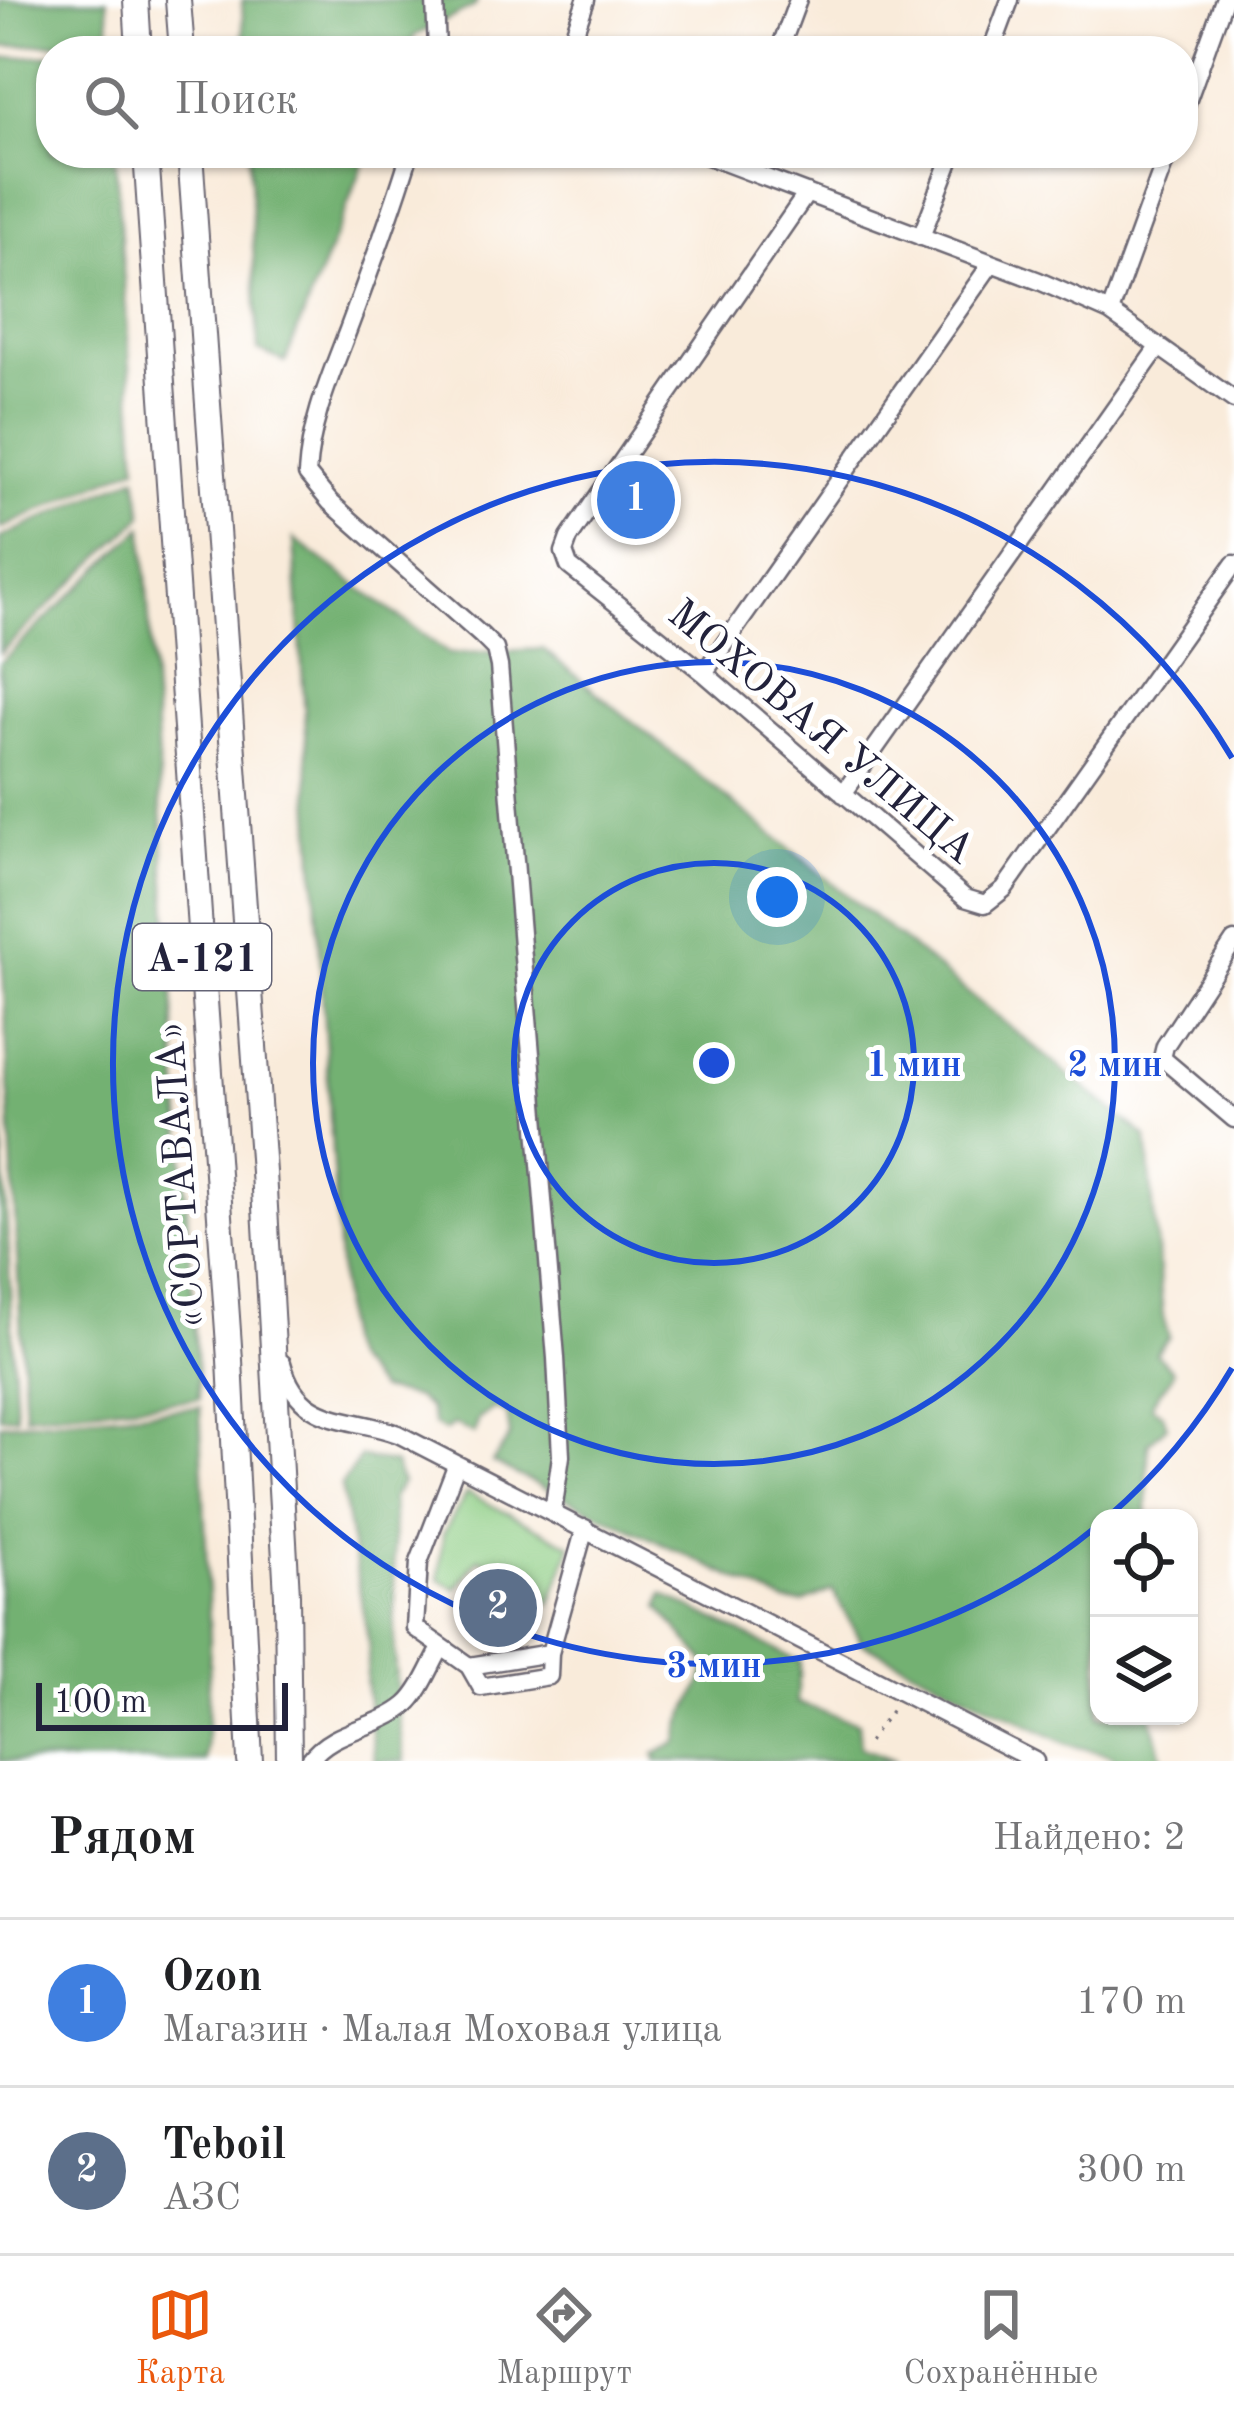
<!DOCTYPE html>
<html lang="ru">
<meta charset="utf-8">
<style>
body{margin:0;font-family:"Old Standard TT",serif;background:#f2f2f2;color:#202124}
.controls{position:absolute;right:36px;bottom:36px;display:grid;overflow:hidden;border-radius:24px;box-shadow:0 3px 9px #0004}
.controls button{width:108px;height:108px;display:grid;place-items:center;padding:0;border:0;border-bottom:3px solid #e0e0e0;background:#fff;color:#202124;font:60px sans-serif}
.scale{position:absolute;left:36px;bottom:30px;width:252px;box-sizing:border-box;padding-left:12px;border:6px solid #22223b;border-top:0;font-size:33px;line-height:42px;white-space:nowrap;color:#22223b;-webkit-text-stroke:9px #fff;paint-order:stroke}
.you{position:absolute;left:777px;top:897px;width:42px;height:42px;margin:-30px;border:9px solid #fff;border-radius:50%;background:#1a73e8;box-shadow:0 0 0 18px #1a73e833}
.badge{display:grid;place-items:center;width:78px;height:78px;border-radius:50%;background:#ea580c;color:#fff;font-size:39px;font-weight:700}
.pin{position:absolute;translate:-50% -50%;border:6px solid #fff;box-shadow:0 3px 12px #0006}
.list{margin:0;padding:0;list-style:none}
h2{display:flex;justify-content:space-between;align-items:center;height:156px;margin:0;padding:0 48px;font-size:51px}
h2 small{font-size:39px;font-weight:400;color:#757577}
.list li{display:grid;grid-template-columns:78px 1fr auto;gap:36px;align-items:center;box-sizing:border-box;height:168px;padding:0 48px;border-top:3px solid #e0e0e0}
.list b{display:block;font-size:45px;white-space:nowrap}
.list p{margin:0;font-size:39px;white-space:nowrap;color:#757577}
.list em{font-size:39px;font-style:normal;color:#757577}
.icon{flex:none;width:66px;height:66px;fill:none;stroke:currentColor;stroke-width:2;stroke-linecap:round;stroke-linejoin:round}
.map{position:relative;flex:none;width:1234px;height:1761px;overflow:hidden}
.search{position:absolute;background:#fff;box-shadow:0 3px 9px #0004;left:36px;right:36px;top:36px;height:132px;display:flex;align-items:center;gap:30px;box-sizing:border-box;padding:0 42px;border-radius:48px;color:#757577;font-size:45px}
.sheet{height:492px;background:#fff}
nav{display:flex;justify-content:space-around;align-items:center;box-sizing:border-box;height:168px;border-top:3px solid #e0e0e0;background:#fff;font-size:33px;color:#757577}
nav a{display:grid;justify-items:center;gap:6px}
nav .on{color:#ea580c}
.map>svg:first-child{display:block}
</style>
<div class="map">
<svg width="1234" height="1761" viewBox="0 0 1234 1761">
<rect width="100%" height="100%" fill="#fff"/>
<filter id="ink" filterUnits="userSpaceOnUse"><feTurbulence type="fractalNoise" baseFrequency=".00833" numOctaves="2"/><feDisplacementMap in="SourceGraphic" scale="24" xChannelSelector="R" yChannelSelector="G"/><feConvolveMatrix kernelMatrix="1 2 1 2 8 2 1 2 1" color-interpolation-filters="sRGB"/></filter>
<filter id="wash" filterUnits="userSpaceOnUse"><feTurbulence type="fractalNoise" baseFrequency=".004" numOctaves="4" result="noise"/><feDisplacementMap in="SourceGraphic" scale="48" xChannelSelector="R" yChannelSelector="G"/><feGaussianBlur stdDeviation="2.7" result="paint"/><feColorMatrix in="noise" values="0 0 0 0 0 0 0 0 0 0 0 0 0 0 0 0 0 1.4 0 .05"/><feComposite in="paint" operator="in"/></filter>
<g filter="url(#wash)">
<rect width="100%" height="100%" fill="#f9ebda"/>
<path fill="#8fce85" stroke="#587860" stroke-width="3" d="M467,1493L571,1545L551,1604L479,1558L456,1589L439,1579L443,1534Z"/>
<path fill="#73b172" stroke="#4a6a56" stroke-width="3" d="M0,0H107L110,40L0,47Z
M242,0H477L475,6L414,36L408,51H244Z
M51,55V153H115L137,466L0,529V58Z
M249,153H368L285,362L258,350Z
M137,476L143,516L0,653V538Z
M143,527L199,1399L25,1415L0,909V663Z
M294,539L449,654L543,649L1147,1138L1163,1317L1169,1337L1156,1353L1173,1371C1168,1387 1156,1392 1151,1406L1163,1414L1167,1426L1148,1444L1147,1518H1099V1716H1151L1163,1761H1117L1110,1755L1067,1744L862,1643L832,1590L803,1603L785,1602L492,1463L510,1436L507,1414L494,1408L479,1419L474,1434L454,1424L445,1431L434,1425L429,1408L417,1398L379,1390L352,1360L344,1342Z
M0,1080L16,1416L0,1417Z
M200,1407L210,1643L206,1761H0V1424Z
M361,1457L395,1464L401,1483L392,1498C397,1586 389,1674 405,1761H375L366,1683L369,1645L341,1485Z
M663,1594L800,1662L797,1703L858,1723L860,1747L896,1761H656L655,1754L678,1742C681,1705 703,1697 706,1663L659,1607Z"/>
</g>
<g filter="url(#ink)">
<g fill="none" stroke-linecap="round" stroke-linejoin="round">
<defs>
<path id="minor" d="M435,0L437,51
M568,51L586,0
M779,51L798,0
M991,51L1010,0
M1183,113L1224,0
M410,153C392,213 370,271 348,330C330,377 310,423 307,474L330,502L482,636L495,649L499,666L556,1358L561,1456L553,1512
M700,153L1039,281L1110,312L1234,400
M807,193L569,538L564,552L569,566L704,673L965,898L985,904L1004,889L1234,564
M921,237L953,153
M1110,312L1168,153
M704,673L991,264
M843,794L1159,346
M1234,941L1165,1046L1162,1058L1234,1119
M282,1363C299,1427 347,1415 398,1434L1035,1761
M456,1466L419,1562L415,1628L469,1666L550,1653L585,1528
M469,1666L481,1687L549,1676L550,1653
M309,1761C333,1728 376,1730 406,1705C421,1692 431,1665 441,1648"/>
<path id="highway" d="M136,0L139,51
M178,0L182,51
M146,153L230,1360L250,1761
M190,153L263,1172L287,1595L289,1761"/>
</defs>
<use href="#minor" stroke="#6d6873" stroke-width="21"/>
<use href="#highway" stroke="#6d6873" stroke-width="28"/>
<path stroke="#6d6873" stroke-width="3" stroke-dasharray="3 9" stroke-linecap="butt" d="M868,1742L893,1708"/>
<use href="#minor" stroke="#fff" stroke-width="16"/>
<use href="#highway" stroke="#fff" stroke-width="24"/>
</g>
</g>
<g fill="none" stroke="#1d4ed8" stroke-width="6">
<circle cx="714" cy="1063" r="200"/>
<circle cx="714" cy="1063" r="401"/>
<path d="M1232 1368A601 601 0 0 1 1108 1517M1096 1527A601 601 0 1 1 1232 758"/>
</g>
<g text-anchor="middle" stroke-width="10" stroke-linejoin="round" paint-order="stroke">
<rect fill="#fff" stroke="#646476" stroke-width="3" x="133" y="924" width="138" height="66" rx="9"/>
<g font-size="39" font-weight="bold" fill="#22223b">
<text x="202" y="971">А-121</text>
</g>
<g font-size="42" fill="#22223b" stroke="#fff">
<text transform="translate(823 730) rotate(40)" y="15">МОХОВАЯ УЛИЦА</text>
<text transform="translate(178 1175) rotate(-94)" y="15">«СОРТАВАЛА»</text>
</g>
</g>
<circle cx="714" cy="1063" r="18" fill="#1d4ed8" stroke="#fff" stroke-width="6"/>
<g font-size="36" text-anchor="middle" font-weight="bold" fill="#1d4ed8" stroke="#fff" stroke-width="10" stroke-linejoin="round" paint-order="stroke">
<text x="914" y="1076">1 мин</text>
<text x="1115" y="1076">2 мин</text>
<text x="714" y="1677">3 мин</text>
</g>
</svg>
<div class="controls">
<button><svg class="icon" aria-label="locate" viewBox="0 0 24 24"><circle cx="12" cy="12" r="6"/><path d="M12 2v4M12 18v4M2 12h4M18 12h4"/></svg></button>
<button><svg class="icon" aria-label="layers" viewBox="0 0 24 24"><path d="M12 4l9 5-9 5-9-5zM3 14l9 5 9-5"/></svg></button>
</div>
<div class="scale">100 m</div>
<div class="you"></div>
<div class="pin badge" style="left:636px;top:500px;background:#3f7fe0">1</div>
<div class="pin badge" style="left:498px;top:1608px;background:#5c6f8a">2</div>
<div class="search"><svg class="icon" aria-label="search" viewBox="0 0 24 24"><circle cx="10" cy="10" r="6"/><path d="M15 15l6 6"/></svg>Поиск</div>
</div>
<section class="sheet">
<h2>Рядом<small>Найдено: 2</small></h2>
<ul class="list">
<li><span class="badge" style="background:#3f7fe0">1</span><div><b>Ozon</b><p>Магазин · Малая Моховая улица</p></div><em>170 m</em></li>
<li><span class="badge" style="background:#5c6f8a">2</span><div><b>Teboil</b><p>АЗС</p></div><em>300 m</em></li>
</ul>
</section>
<nav>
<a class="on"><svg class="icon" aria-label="map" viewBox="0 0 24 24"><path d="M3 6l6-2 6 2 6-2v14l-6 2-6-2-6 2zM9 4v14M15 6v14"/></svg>Карта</a>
<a><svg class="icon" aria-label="directions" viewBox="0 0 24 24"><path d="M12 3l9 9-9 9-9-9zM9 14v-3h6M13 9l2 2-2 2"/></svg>Маршрут</a>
<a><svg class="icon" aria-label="saved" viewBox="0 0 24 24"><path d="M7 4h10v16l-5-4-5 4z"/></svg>Сохранённые</a>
</nav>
